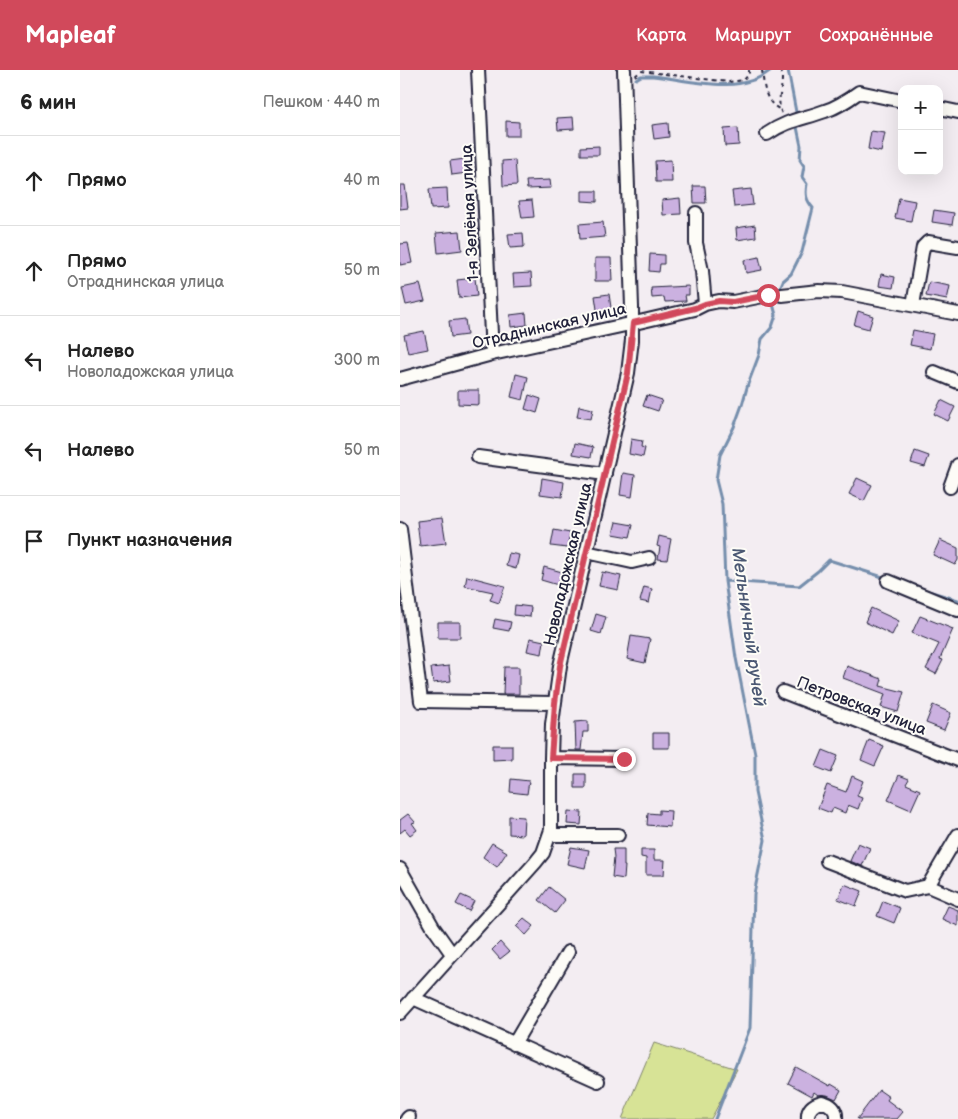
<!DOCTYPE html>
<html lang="ru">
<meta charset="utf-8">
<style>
body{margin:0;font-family:"Balsamiq Sans",sans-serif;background:#f6f6f6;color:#222}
.controls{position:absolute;right:15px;top:15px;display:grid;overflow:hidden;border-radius:10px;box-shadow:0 5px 20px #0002}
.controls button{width:45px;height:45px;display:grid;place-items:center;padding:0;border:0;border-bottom:1px solid #e0e0e0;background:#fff;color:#222;font:25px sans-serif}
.stop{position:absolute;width:15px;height:15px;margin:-11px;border:4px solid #d1495b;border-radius:50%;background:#fff}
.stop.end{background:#d1495b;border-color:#fff;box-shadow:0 1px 5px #0008}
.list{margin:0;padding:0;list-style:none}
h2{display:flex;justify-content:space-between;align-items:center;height:65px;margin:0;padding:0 20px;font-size:21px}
h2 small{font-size:16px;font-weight:400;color:#767676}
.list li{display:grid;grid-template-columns:32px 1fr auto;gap:15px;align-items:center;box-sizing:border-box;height:90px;padding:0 20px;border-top:1px solid #e0e0e0}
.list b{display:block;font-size:19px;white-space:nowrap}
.list p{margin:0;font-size:16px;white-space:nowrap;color:#767676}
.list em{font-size:16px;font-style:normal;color:#767676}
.icon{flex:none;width:28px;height:28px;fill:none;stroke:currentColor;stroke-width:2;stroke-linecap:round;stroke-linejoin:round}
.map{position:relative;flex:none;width:558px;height:1049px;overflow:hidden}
header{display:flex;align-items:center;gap:30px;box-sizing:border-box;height:70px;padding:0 25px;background:#d1495b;color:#fff}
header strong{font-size:24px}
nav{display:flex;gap:28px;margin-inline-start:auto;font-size:18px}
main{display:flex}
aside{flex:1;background:#fff}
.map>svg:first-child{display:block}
</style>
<header>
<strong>Mapleaf</strong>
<nav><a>Карта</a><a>Маршрут</a><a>Сохранённые</a></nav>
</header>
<main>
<aside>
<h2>6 мин<small>Пешком · 440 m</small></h2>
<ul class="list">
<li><svg class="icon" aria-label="ahead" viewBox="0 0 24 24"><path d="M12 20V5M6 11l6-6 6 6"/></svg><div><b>Прямо</b></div><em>40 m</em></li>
<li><svg class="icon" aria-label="ahead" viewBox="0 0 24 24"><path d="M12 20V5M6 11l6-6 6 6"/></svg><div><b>Прямо</b><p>Отраднинская улица</p></div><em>50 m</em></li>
<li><svg class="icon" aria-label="left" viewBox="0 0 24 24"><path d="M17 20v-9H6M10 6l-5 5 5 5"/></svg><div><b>Налево</b><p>Новоладожская улица</p></div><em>300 m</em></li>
<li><svg class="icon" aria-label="left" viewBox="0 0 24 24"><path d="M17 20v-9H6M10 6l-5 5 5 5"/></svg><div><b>Налево</b></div><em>50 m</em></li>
<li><svg class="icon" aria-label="arrive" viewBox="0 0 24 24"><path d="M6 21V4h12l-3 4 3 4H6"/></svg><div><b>Пункт назначения</b></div></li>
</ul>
</aside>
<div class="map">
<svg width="558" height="1049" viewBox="0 0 558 1049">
<rect width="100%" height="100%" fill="#f3edf2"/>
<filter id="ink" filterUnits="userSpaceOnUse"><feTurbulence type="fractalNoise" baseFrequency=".02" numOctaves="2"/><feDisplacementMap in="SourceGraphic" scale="10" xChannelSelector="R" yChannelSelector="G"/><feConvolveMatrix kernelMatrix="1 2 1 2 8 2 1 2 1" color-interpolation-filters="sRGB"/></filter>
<g filter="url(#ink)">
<path fill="#d7e396" stroke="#7c8268" d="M254,973L337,999L311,1049H222Z"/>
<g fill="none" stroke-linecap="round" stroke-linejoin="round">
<path stroke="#758eac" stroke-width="3" d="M388,0L396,42
M236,9L241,6H253C290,10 339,26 371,0
M325,511L399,516L418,501L429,490L486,508
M525,520L558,530
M315,1049L350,958L354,824L365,770L355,722V684L336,588L325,511L322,434L316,410L320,385L334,357L342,335L348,314L359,285L362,269L372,257L376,245L373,234L383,211L391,204L402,182L413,138C406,130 405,124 407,114L402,107L404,96L400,90L401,76L397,57"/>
</g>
<path fill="#cbb1e0" stroke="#22223b" d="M173,47L174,59L158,60L157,48Z
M106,51L119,52V66H106Z
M268,53L269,67L254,69L252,55Z
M338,58L339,75L325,76L324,59Z
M471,61L485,63L481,82L468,79Z
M199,76V85H181V77Z
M65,89L67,103L52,105L50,91Z
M115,90L117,115L103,116L102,91Z
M271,90L272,112H256L255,91Z
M150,110L151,118L127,119L126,111Z
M0,115H5L8,138L0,139Z
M293,116H305L306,133H294Z
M47,118L48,138L31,139L29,119Z
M351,119L353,135L334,137L332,121Z
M182,121H197V132L182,131Z
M280,128L281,144L263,145L262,130Z
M499,128L515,131L511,151L495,148Z
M132,130L134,147L122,148L119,131Z
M534,140L554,143L552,155L532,152Z
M203,152L205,167L180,169L179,154Z
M355,155L356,167L337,170L336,158Z
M60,161L62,180L38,183L36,163Z
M123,163L124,177L110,178L108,164Z
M8,173L12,193L0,195V174Z
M250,184L264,185V194H260L259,202L249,201Z
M359,187L362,200L346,203L344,190Z
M195,188H211L212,211H195Z
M131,203L132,216L114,217L113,204Z
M481,204L495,207L493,218L479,216Z
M75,208L77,226L59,228L57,210Z
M529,212L550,216L547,230L526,226Z
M20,214L25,231L6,235L2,218Z
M289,216V225H285L286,231L265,232L264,227L252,228L251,218Z
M209,224L212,244L198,246L195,226Z
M458,241L473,246L469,259L454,255Z
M126,243L127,255L111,257L110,245Z
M65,249L67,265L51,267L49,251Z
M513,260L533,264L530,279L510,275Z
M24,261L28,279L8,283L4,265Z
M116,304L128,307L123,330L111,327Z
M58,320H79V335L58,334Z
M129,325L141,329L137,343L125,339Z
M247,325L262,330L258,341L243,336Z
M541,330L555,337L548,351L534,344Z
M179,336L193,339L191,349L177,347Z
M231,369L242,371L241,377L245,378L243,387L229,384Z
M175,373L193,377L191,387L173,384Z
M515,381L529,386L525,397L511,393Z
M223,403L235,405L232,427L220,425Z
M142,408L164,412L162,427L140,424Z
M457,408L472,415L464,431L449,424Z
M42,448L46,473L20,476L17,451Z
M216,452L233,455L230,467L213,464Z
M154,460L170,463L167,478L151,476Z
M259,466L271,469L267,490L258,489L260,477L257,476Z
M540,470L558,478V490L555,495L533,485Z
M109,483L119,485L116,499L106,496Z
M144,497L162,502L158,515L141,510Z
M202,502L221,506L218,520L199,516Z
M67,506L105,516L99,533L90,530L93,522L65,516Z
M244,517L252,519L249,533L240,531Z
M115,535L131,537L130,547L114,545Z
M471,538L499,551L492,565L465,552Z
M196,544L206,547L201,564L191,561Z
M520,546L553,559L540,589L543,590L536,604L526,599L539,574L512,563Z
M95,549L111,552L109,561L93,558Z
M38,552H60V568H38Z
M231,566L250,569L245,593L227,589Z
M130,568L144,571L142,584L127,581Z
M49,596L51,611L33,613L31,598Z
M447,596L482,609L480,616L504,622L498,642L481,637L485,624L443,608Z
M104,597H119V624H103Z
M533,635L551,643L544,660L526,653Z
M188,651V662H183L181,680H176L175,652Z
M253,663H269V678H253Z
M469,670L484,676L475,696L461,690Z
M93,675H112V689L93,690Z
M423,680L438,686L431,703L416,697Z
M175,704H186V718H175Z
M499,705L509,709L506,714L520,720L511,740L488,730Z
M452,706L463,711L457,726L462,728L458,739L448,735L445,743L433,738L431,743L418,738L427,715L446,722Z
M111,709L129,711L127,724L110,722Z
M259,740L271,741L270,757L247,755L248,743L259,744Z
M168,741L182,742L181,755L167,754Z
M8,744L15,752L12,753L17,760L10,765L5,759L0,763V750Z
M109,746L124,747L123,765L109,764Z
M92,773L107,782L97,797L83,787Z
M458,773L470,778L462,796L450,791Z
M171,777L189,780L185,798L167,794Z
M213,779H224V796H225L224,809L212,807L214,787Z
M241,780H254V790H265L264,805H246V788L241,787Z
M444,814L462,821L456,836L438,829Z
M149,817L165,830L155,843L139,830Z
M61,825L74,831L69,841L56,834Z
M483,831L500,838L494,853L477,846Z
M548,836L558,840V856L542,849Z
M124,848L134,856L126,865L116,856Z
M100,872L109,882L100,889L92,880Z
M396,997L430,1016L431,1014L441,1020L436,1029L427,1025H418L414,1022L412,1026L388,1013Z
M479,1020L489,1027L487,1030L503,1042L497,1049H457Z"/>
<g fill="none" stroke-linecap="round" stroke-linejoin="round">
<defs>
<path id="minor" d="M78,0L92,284
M539,38L558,42
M367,64C387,50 403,49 425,41C438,37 448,30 459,22L502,31
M296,143V173L302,201L305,234
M382,225L419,221L442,222L558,244
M513,235L523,177L528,172L558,177
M534,302L558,312
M0,309L92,284L239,252L295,239L305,234L319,231L333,232L368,225
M78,387L205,404
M550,417L558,395
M0,459L21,631L155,633
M186,482L232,492L249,488
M488,511L558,540
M383,622L558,690
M151,688L225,689
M150,765H218
M427,791L505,821L528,816L558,829
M0,799L33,857L52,884
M528,816L558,765
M13,928L198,1011
M0,943L135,793L143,783L151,760V688L152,654L160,596L228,303L232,270V237L224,0
M114,974L168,882
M7,1049L9,1047
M408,1049C407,1039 413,1034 422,1032C431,1034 437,1039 436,1049"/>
</defs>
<use href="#minor" stroke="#22223b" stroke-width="16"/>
<path stroke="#22223b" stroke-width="2" stroke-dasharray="4 4" stroke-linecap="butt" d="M362,0C364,15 364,31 379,39
M381,0C385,18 375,28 382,44
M235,6L241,1L328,12L344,10L349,4V0"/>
<use href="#minor" stroke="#fdfcf7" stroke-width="12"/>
</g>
</g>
<g fill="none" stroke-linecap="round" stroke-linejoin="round" filter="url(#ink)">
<path stroke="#d1495b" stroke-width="6" d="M224,689L151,688L155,633L160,596L228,303L233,253L295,238L305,234L319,231L333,232L368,225"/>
</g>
<g text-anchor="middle" stroke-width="4" stroke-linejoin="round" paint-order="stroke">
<g font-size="16" fill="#22223b" stroke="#fdfcf7">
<text transform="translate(69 143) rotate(-93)" y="6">1-я Зелёная улица</text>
<text transform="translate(149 255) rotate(-13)" y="6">Отраднинская улица</text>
<text transform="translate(167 494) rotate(-77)" y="6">Новоладожская улица</text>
<text transform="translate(462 635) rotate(21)" y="6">Петровская улица</text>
</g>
<g font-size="18" font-style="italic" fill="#4b5873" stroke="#fdfcf7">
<text transform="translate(349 557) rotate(82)" y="6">Мельничный ручей</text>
</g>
</g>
</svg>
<div class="controls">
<button>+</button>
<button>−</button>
</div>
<div class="stop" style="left:368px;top:225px"></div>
<div class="stop end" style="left:224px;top:689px"></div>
</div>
</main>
